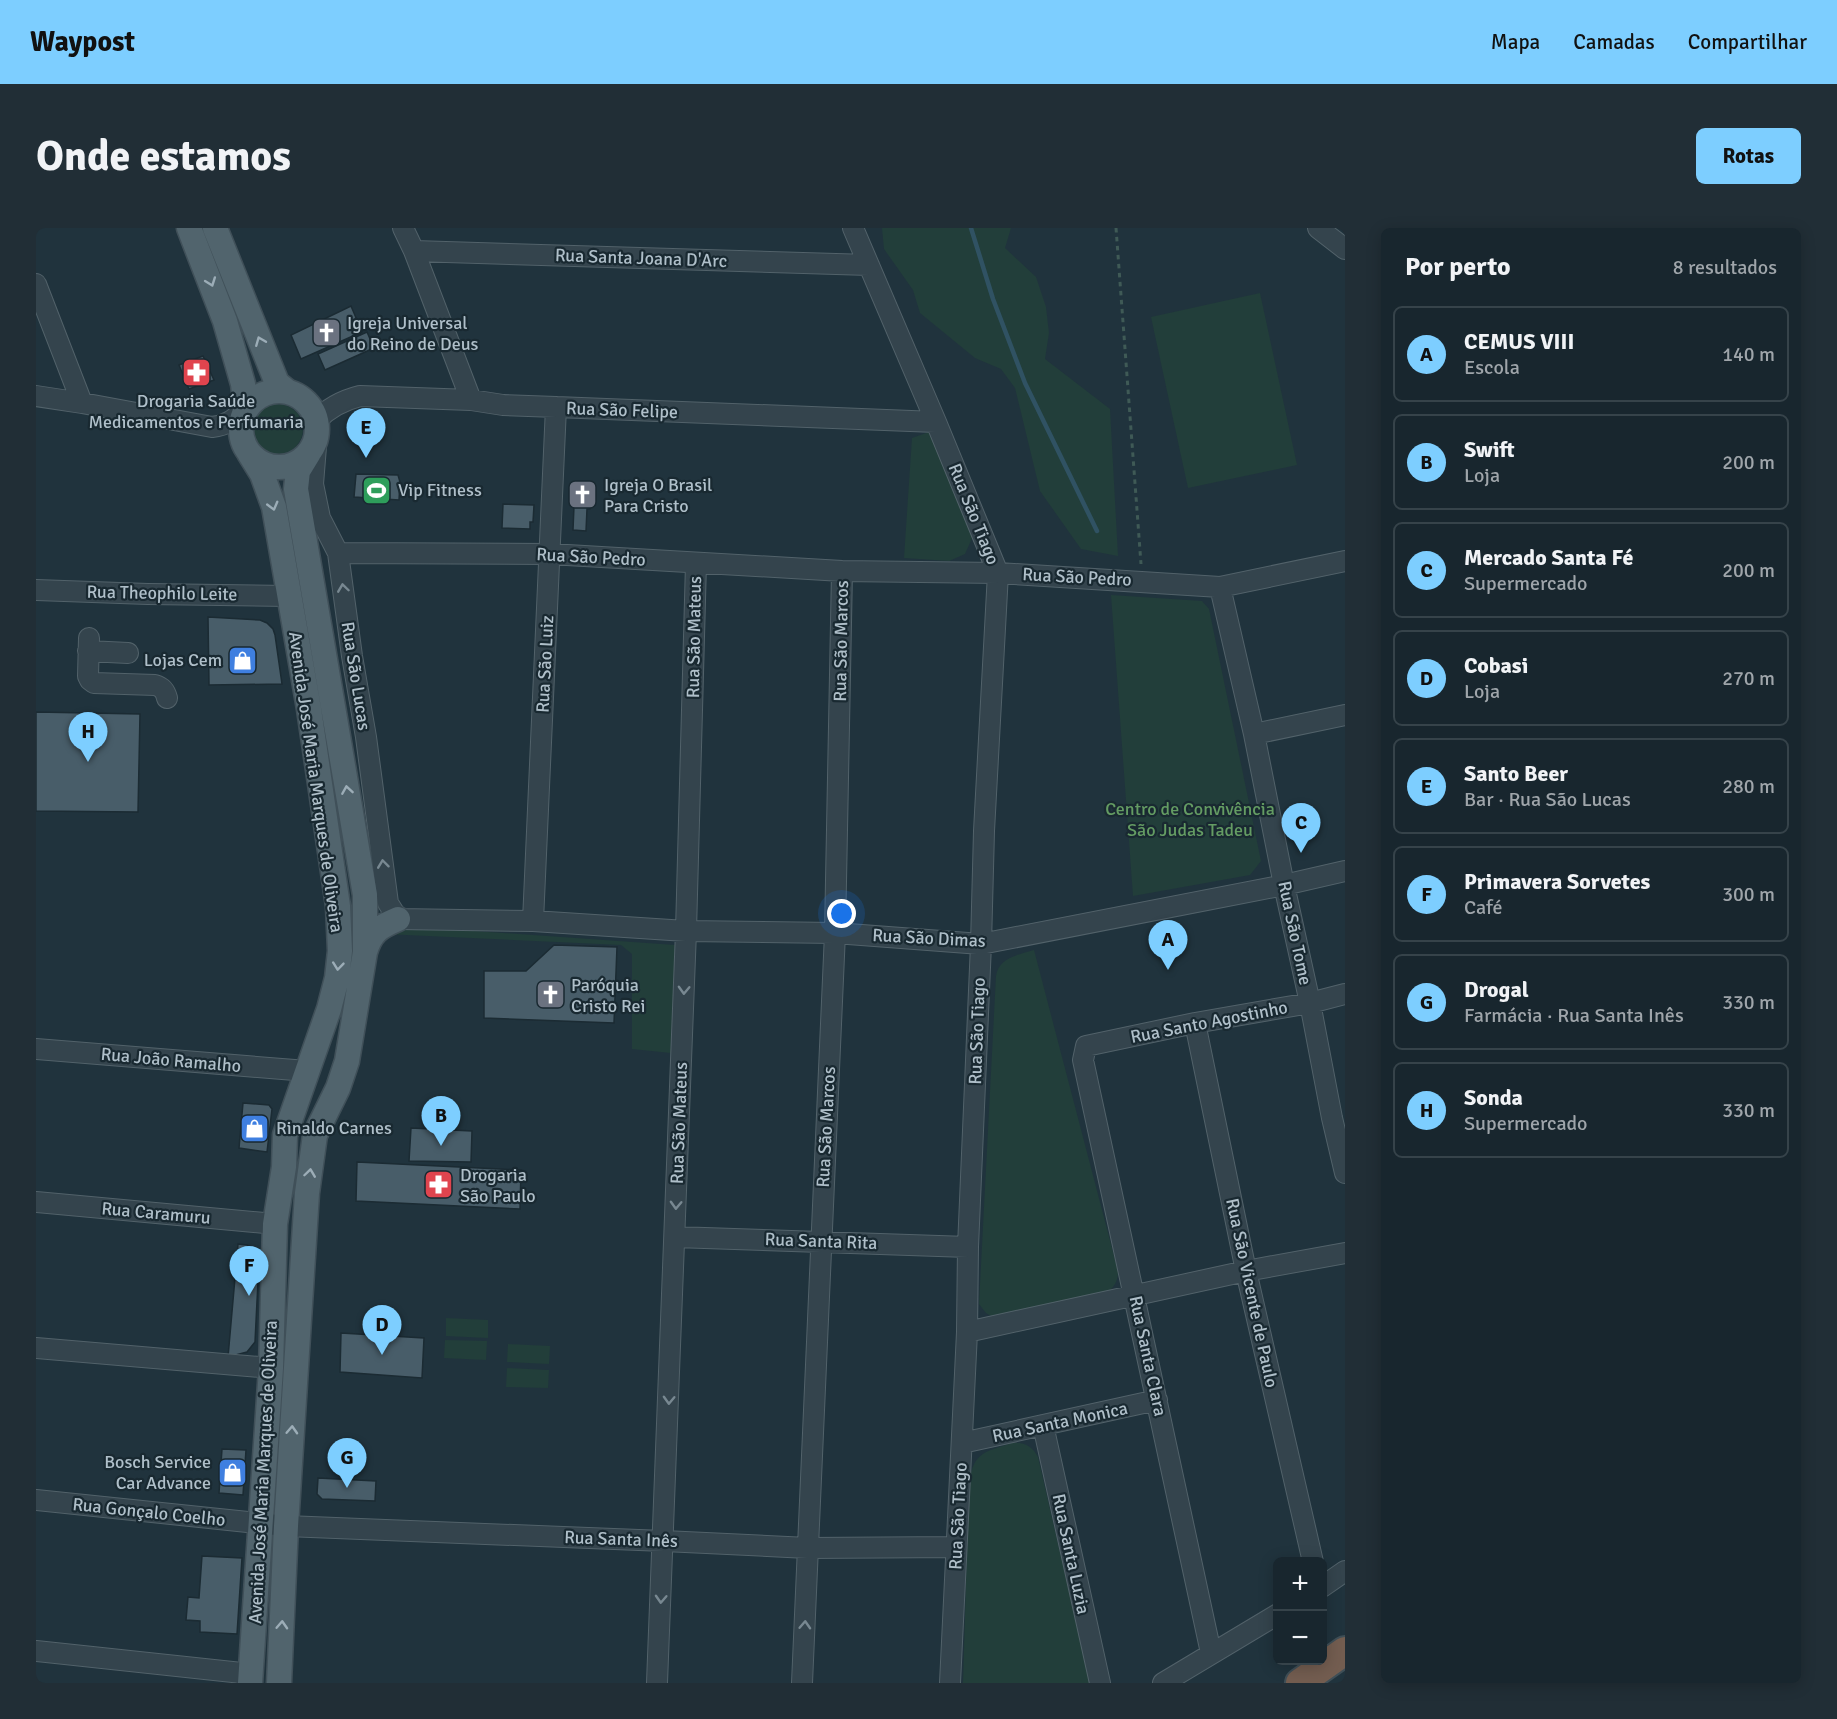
<!DOCTYPE html>
<html lang="pt">
<meta charset="utf-8">
<style>
body{margin:0;font-family:Signika,sans-serif;background:#212e36;color:#f1f3f6}
.controls{position:absolute;right:18px;bottom:18px;display:grid;overflow:hidden;border-radius:9px;box-shadow:0 3px 15px #0003}
.controls button{width:54px;height:54px;display:grid;place-items:center;padding:0;border:0;border-bottom:2px solid #36434a;background:#18262e;color:#f1f3f6;font:30px sans-serif}
.you{position:absolute;left:806px;top:686px;width:21px;height:21px;margin:-15px;border:4px solid #fff;border-radius:50%;background:#1a73e8;box-shadow:0 0 0 9px #1a73e833}
.badge{display:grid;place-items:center;width:39px;height:39px;border-radius:50%;background:#7dceff;color:#111;font-size:20px;font-weight:700}
.pin{position:absolute;translate:-50% -50px;filter:drop-shadow(0 2px 3px #0008)}
.pin::after{content:'';position:absolute;top:32px;width:21px;height:18px;background:inherit;clip-path:polygon(0 0,100% 0,50% 100%)}
.list{margin:0;padding:0;list-style:none}
h2{display:flex;justify-content:space-between;align-items:center;height:78px;margin:0;padding:0 24px;font-size:26px}
h2 small{font-size:20px;font-weight:400;color:#9fa5aa}
.list li{display:grid;grid-template-columns:39px 1fr auto;gap:18px;align-items:center;box-sizing:border-box;height:96px;margin:0 12px 12px;padding:0 12px;border:2px solid #36434a;border-radius:9px}
.list b{display:block;font-size:22px;white-space:nowrap}
.list p{margin:0;font-size:20px;white-space:nowrap;color:#9fa5aa}
.list em{font-size:20px;font-style:normal;color:#9fa5aa}
.map{position:relative;flex:none;width:1309px;height:1455px;overflow:hidden;border-radius:9px}
header{display:flex;align-items:center;gap:36px;box-sizing:border-box;height:84px;padding:0 30px;background:#7dceff;color:#111}
header strong{font-size:28px}
nav{display:flex;gap:33px;margin-inline-start:auto;font-size:21px}
.intro{display:flex;align-items:center;justify-content:space-between;box-sizing:border-box;height:144px;padding:0 36px}
h1{margin:0;font-size:42px}
.button{padding:15px 27px;border-radius:9px;background:#7dceff;color:#111;font-size:21px;font-weight:700}
main{display:flex;gap:36px;padding:0 36px}
aside{flex:1;background:#18262e;border-radius:9px;box-shadow:0 3px 15px #0003}
.map>svg:first-child{display:block}
</style>
<header>
<strong>Waypost</strong>
<nav><a>Mapa</a><a>Camadas</a><a>Compartilhar</a></nav>
</header>
<div class="intro"><h1>Onde estamos</h1><a class="button">Rotas</a></div>
<main>
<div class="map">
<svg width="1309" height="1455" viewBox="0 0 1309 1455">
<rect width="100%" height="100%" fill="#20333d"/>
<path fill="#223e3a" d="M846,0H975L969,20L1000,49L1010,79L1013,105L1009,131L1074,181L1082,328L1045,321L1004,263L979,160L965,141L939,130L884,85L877,62L848,21Z
M1224,65L1261,237L1152,260L1115,89Z
M217 201a25 25 0 1 1 50 0a25 25 0 1 1-50 0Z
M896,203L937,308L929,326L913,333L868,330L876,210Z
M1075,367L1166,373L1173,381L1225,633L1214,647L1097,668Z
M352,697L639,717L635,825L596,821V726L585,717L348,706Z
M998,722L1082,1043C1082,1052 1079,1058 1073,1063L959,1090L950,1085L943,1076L960,748C963,729 982,727 998,722Z
M410,1090L452,1092V1110L410,1108Z
M409,1112L451,1113L450,1132L408,1130Z
M472,1116L514,1118L513,1136L471,1134Z
M471,1140L513,1142L512,1160L470,1159Z
M976,1215C988,1214 996,1218 1002,1229L1054,1455H927L933,1254C938,1223 950,1224 976,1215Z"/>
<g fill="none" stroke-linecap="round" stroke-linejoin="round">
<path stroke="#305263" stroke-width="4.5" d="M935,0L957,71L989,155L1061,303"/>
</g>
<path fill="#485d69" stroke="#1b2b33" stroke-width="1.5" d="M315,78L326,104L265,131L255,107Z
M331,104L338,120L289,142L282,126Z
M167,128L178,152L153,161L143,137Z
M320,246L362,247L364,254L363,272L318,269Z
M539,254H556L554,281H551L550,303L537,302Z
M467,276L498,277L497,294H494V301L466,300Z
M172,389L224,392L231,395L237,401L239,407L246,456L173,457Z
M0,484L104,486L102,584L0,583Z
M518,717L581,719L578,795L448,790V743H490Z
M207,875L233,877L236,881L231,924L203,920Z
M375,900L436,903L435,934L373,933Z
M321,934L485,942L484,981L320,973Z
M202,1016L211,1017L219,1021L223,1033L219,1114L211,1124L192,1129Z
M305,1105L388,1110L386,1150L304,1144Z
M186,1221L210,1222L207,1267L183,1265Z
M282,1250L340,1253L339,1273L286,1271L281,1266Z
M166,1328L206,1330L201,1406L164,1404V1393L150,1392L152,1369L163,1370Z"/>
<g fill="none" stroke-linecap="round" stroke-linejoin="round">
<defs>
<path id="minor" d="M367,0L378,23L435,172
M817,0L900,194L962,345L948,603L945,716L932,1019L931,1104L914,1455
M1282,0L1309,21
M378,23L833,37
M0,56L46,175
M0,168L46,175L176,199C192,197 198,191 210,181
M280,193C292,180 308,172 324,168L435,172L467,177L520,179L900,194
M281,206L277,256L284,290L302,325L316,428L330,509L352,675L362,691L497,693L650,703L799,705L945,716L1248,657L1309,643
M302,325L514,326L806,343L962,345L1184,359L1309,333
M1184,359L1218,506L1248,657L1274,775L1296,890L1309,945
M0,362L112,366L252,368
M53,410L52,448L54,452L58,455L119,457C126,459 129,462 131,470
M52,423L92,425
M1218,506L1309,487
M497,693L520,179
M1159,795L1210,1043L1277,1334
M0,821L271,843
M0,974L239,996
M639,1009L932,1019
M931,1104L1210,1043L1309,1025
M0,1120L235,1140
M1007,1197L1064,1455
M926,1215L1121,1172
M0,1272L250,1298L628,1313L772,1320L920,1319
M1286,1359L1309,1343
M0,1423L215,1446
M1175,1425L1047,832L1050,818L1159,795L1274,775L1309,766
M621,1455L650,703L660,335
M766,1455L799,705L806,343
M1127,1455L1242,1386"/>
<path id="major" d="M153,0L189,93L207,156L210,181
M179,0L241,155L251,163
M205 201a38 38 0 1 1 76 0a38 38 0 1 1-76 0Z
M213,225L226,246L238,279L273,481L302,678L304,723L301,750L293,781L249,907L248,939L239,996L235,1140L214,1455
M329,724C335,704 343,699 362,691
M243,1455L250,1298L271,965L279,907L302,860L311,833L329,724V667L260,261L262,243L273,225"/>
<path id="highway" d="M1264,1455L1309,1423"/>
</defs>
<use href="#minor" stroke="#52626a" stroke-width="22"/>
<use href="#major" stroke="#405059" stroke-width="27"/>
<use href="#highway" stroke="#3f4f57" stroke-width="32"/>
<path stroke="#3f5a56" stroke-width="3" stroke-dasharray="4.5 4.5" stroke-linecap="butt" d="M1080,0L1105,336"/>
<use href="#minor" stroke="#34444d" stroke-width="20"/>
<use href="#major" stroke="#51646d" stroke-width="24"/>
<use href="#highway" stroke="#735d50" stroke-width="28"/>
</g>
<defs><path id="oneway-chevron" d="M-2-3.5L2.5 0L-2 3.5" fill="none" stroke-width="1.6" stroke-linecap="round" stroke-linejoin="round" transform="scale(1.5)"/></defs>
<g stroke="#9cadb7">
<use href="#oneway-chevron" transform="translate(175 54) rotate(70)"/>
<use href="#oneway-chevron" transform="translate(224 113) rotate(-112)"/>
<use href="#oneway-chevron" transform="translate(237 278) rotate(75)"/>
<use href="#oneway-chevron" transform="translate(311 562) rotate(-99)"/>
<use href="#oneway-chevron" transform="translate(302 738) rotate(96)"/>
<use href="#oneway-chevron" transform="translate(274 945) rotate(-82)"/>
<use href="#oneway-chevron" transform="translate(256 1202) rotate(-87)"/>
<use href="#oneway-chevron" transform="translate(246 1397) rotate(-87)"/>
</g>
<g stroke="#788891">
<use href="#oneway-chevron" transform="translate(307 360) rotate(-98)"/>
<use href="#oneway-chevron" transform="translate(347 636) rotate(-97)"/>
<use href="#oneway-chevron" transform="translate(648 762) rotate(92)"/>
<use href="#oneway-chevron" transform="translate(640 977) rotate(92)"/>
<use href="#oneway-chevron" transform="translate(633 1172) rotate(92)"/>
<use href="#oneway-chevron" transform="translate(625 1371) rotate(93)"/>
<use href="#oneway-chevron" transform="translate(769 1397) rotate(-87)"/>
</g>
<defs>
<symbol id="church-square" viewBox="-11 -11 22 22"><rect x="-9" y="-9" width="18" height="18" rx="4" fill="#6b7280" stroke="#192931"/><path d="M-1.2-6h2.4v3.5h3.3v2.4h-3.3V6h-2.4V-.1h-3.3v-2.4h3.3Z" fill="#fff"/></symbol>
<symbol id="pharmacy-square" viewBox="-11 -11 22 22"><rect x="-9" y="-9" width="18" height="18" rx="4" fill="#e0444e" stroke="#192931"/><path d="M-2-6h4v4h4v4h-4v4h-4v-4h-4v-4h4Z" fill="#fff"/></symbol>
<symbol id="stadium-square" viewBox="-11 -11 22 22"><rect x="-9" y="-9" width="18" height="18" rx="4" fill="#2e9e5b" stroke="#192931"/><path d="M0-5a6.5 5 0 1 0 0 10a6.5 5 0 1 0 0-10ZM-3.5-1.8h7v3.6h-7Z" fill="#fff"/></symbol>
<symbol id="shop-square" viewBox="-11 -11 22 22"><rect x="-9" y="-9" width="18" height="18" rx="4" fill="#3f7fe0" stroke="#192931"/><path d="M-5-2.5h2.3a2.7 3.5 0 0 1 5.4 0H5L5.5 6h-11ZM-1.5-2.5h3a1.5 2.3 0 0 0-3 0Z" fill="#fff"/></symbol>
</defs>
<g fill-rule="evenodd">
<use href="#church-square" x="274" y="88" width="33" height="33"/>
<use href="#pharmacy-square" x="144" y="128" width="33" height="33"/>
<use href="#stadium-square" x="324" y="246" width="33" height="33"/>
<use href="#church-square" x="530" y="250" width="33" height="33"/>
<use href="#shop-square" x="190" y="416" width="33" height="33"/>
<use href="#church-square" x="498" y="750" width="33" height="33"/>
<use href="#shop-square" x="202" y="884" width="33" height="33"/>
<use href="#pharmacy-square" x="386" y="940" width="33" height="33"/>
<use href="#shop-square" x="180" y="1228" width="33" height="33"/>
</g>
<g text-anchor="middle" stroke-width="4.5" stroke-linejoin="round" paint-order="stroke">
<g font-size="18" fill="#afbfc9" stroke="#192931">
<text transform="translate(605 30) rotate(2)" y="6">Rua Santa Joana D'Arc</text>
<text transform="translate(586 182) rotate(2)" y="6">Rua São Felipe</text>
<text transform="translate(938 286) rotate(68)" y="6">Rua São Tiago</text>
<text transform="translate(555 329) rotate(3)" y="6">Rua São Pedro</text>
<text transform="translate(1041 349) rotate(3)" y="6">Rua São Pedro</text>
<text transform="translate(126 365) rotate(1)" y="6">Rua Theophilo Leite</text>
<text transform="translate(658 409) rotate(-89)" y="6">Rua São Mateus</text>
<text transform="translate(805 413) rotate(-89)" y="6">Rua São Marcos</text>
<text transform="translate(509 436) rotate(-87)" y="6">Rua São Luiz</text>
<text transform="translate(320 448) rotate(81)" y="6">Rua São Lucas</text>
<text transform="translate(280 554) rotate(82)" y="6">Avenida José Maria Marques de Oliveira</text>
<text transform="translate(1259 705) rotate(78)" y="6">Rua São Tome</text>
<text transform="translate(893 710) rotate(3)" y="6">Rua São Dimas</text>
<text transform="translate(1173 794) rotate(-11)" y="6">Rua Santo Agostinho</text>
<text transform="translate(941 803) rotate(-88)" y="6">Rua São Tiago</text>
<text transform="translate(135 832) rotate(5)" y="6">Rua João Ramalho</text>
<text transform="translate(643 895) rotate(-88)" y="6">Rua São Mateus</text>
<text transform="translate(790 899) rotate(-87)" y="6">Rua São Marcos</text>
<text transform="translate(120 985) rotate(5)" y="6">Rua Caramuru</text>
<text transform="translate(785 1013) rotate(2)" y="6">Rua Santa Rita</text>
<text transform="translate(1216 1065) rotate(78)" y="6">Rua São Vicente de Paulo</text>
<text transform="translate(1112 1128) rotate(78)" y="6">Rua Santa Clara</text>
<text transform="translate(1024 1194) rotate(-12)" y="6">Rua Santa Monica</text>
<text transform="translate(227 1244) rotate(-87)" y="6">Avenida José Maria Marques de Oliveira</text>
<text transform="translate(113 1284) rotate(6)" y="6">Rua Gonçalo Coelho</text>
<text transform="translate(922 1288) rotate(-87)" y="6">Rua São Tiago</text>
<text transform="translate(585 1311) rotate(2)" y="6">Rua Santa Inês</text>
<text transform="translate(1035 1326) rotate(78)" y="6">Rua Santa Luzia</text>
</g>
<g font-size="18" fill="#afbfc9" stroke="#192931" text-anchor="start">
<text x="311" y="101">Igreja Universal<tspan x="311" dy="21">do Reino de Deus</tspan></text>
<text x="160" y="179" text-anchor="middle">Drogaria Saúde<tspan x="160" dy="21">Medicamentos e Perfumaria</tspan></text>
<text x="568" y="263">Igreja O Brasil<tspan x="568" dy="21">Para Cristo</tspan></text>
<text x="362" y="268">Vip Fitness</text>
<text x="186" y="438" text-anchor="end">Lojas Cem</text>
<text x="535" y="763">Paróquia<tspan x="535" dy="21">Cristo Rei</tspan></text>
<text x="240" y="906">Rinaldo Carnes</text>
<text x="424" y="953">Drogaria<tspan x="424" dy="21">São Paulo</tspan></text>
<text x="175" y="1240" text-anchor="end">Bosch Service<tspan x="175" dy="21">Car Advance</tspan></text>
</g>
<g font-size="18" fill="#649c63" stroke="#192931">
<text x="1154" y="587">Centro de Convivência<tspan x="1154" dy="21">São Judas Tadeu</tspan></text>
</g>
</g>
</svg>
<div class="controls">
<button>+</button>
<button>−</button>
</div>
<div class="you"></div>
<div class="pin badge" style="left:1132px;top:742px">A</div>
<div class="pin badge" style="left:405px;top:918px">B</div>
<div class="pin badge" style="left:1265px;top:625px">C</div>
<div class="pin badge" style="left:346px;top:1127px">D</div>
<div class="pin badge" style="left:330px;top:230px">E</div>
<div class="pin badge" style="left:213px;top:1068px">F</div>
<div class="pin badge" style="left:311px;top:1260px">G</div>
<div class="pin badge" style="left:52px;top:534px">H</div>
</div>
<aside>
<h2>Por perto<small>8 resultados</small></h2>
<ul class="list">
<li><span class="badge">A</span><div><b>CEMUS VIII</b><p>Escola</p></div><em>140 m</em></li>
<li><span class="badge">B</span><div><b>Swift</b><p>Loja</p></div><em>200 m</em></li>
<li><span class="badge">C</span><div><b>Mercado Santa Fé</b><p>Supermercado</p></div><em>200 m</em></li>
<li><span class="badge">D</span><div><b>Cobasi</b><p>Loja</p></div><em>270 m</em></li>
<li><span class="badge">E</span><div><b>Santo Beer</b><p>Bar · Rua São Lucas</p></div><em>280 m</em></li>
<li><span class="badge">F</span><div><b>Primavera Sorvetes</b><p>Café</p></div><em>300 m</em></li>
<li><span class="badge">G</span><div><b>Drogal</b><p>Farmácia · Rua Santa Inês</p></div><em>330 m</em></li>
<li><span class="badge">H</span><div><b>Sonda</b><p>Supermercado</p></div><em>330 m</em></li>
</ul>
</aside>
</main>
